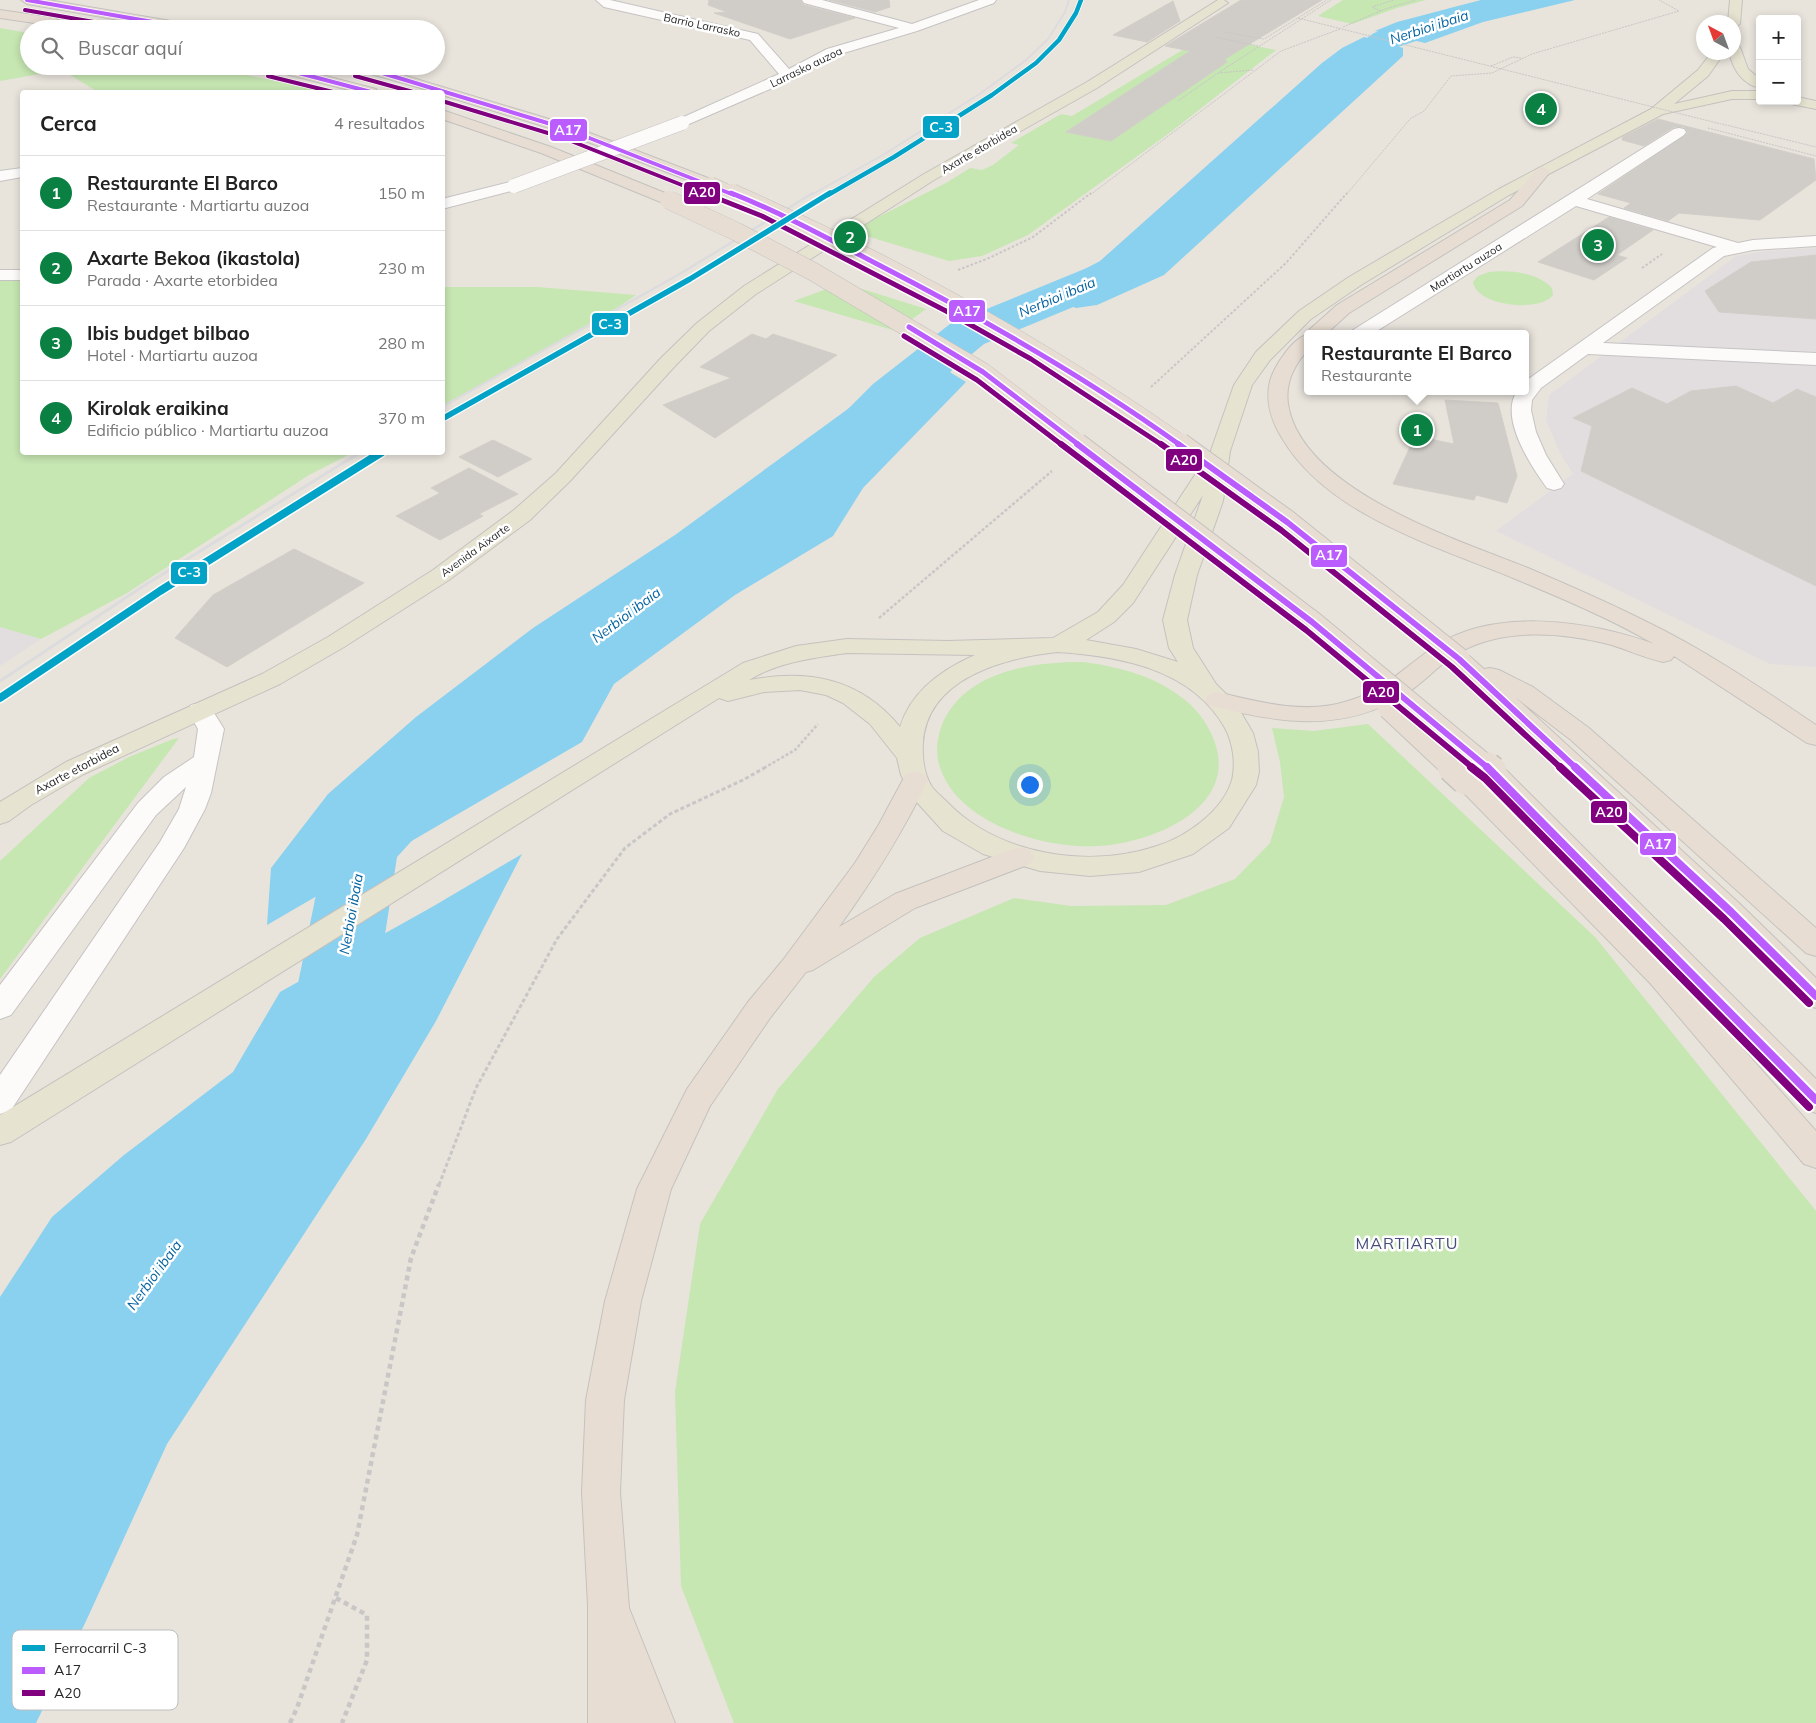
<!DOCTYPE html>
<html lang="es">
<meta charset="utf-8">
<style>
body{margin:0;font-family:Mulish,sans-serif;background:#f2f2f2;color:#222}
.controls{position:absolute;right:15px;top:15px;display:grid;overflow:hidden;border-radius:5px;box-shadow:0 2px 8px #0003}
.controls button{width:45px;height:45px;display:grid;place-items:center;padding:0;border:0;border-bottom:1px solid #e0e0e0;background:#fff;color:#222;font:25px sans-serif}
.compass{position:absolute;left:1696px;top:15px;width:45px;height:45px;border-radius:50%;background:#fff;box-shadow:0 2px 8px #0003;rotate:319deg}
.you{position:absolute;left:1029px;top:784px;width:18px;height:18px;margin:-12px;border:4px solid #fff;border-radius:50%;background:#1a73e8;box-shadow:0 0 0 8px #1a73e833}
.badge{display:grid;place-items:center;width:32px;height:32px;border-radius:50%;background:#0b8043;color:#fff;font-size:16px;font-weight:700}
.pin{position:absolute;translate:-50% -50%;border:2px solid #fff;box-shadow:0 1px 5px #0006}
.popup{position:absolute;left:1304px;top:330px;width:225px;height:65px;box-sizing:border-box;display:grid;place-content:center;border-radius:5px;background:#fff;filter:drop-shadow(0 1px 4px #0005);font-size:16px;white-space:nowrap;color:#767676}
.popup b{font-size:19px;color:#222}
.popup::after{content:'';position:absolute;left:50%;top:100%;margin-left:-10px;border:10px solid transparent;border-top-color:#fff}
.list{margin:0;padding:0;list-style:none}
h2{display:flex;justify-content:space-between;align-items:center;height:65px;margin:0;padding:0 20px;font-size:21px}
h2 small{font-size:16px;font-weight:400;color:#767676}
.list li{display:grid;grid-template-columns:32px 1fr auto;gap:15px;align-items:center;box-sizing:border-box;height:75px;padding:0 20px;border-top:1px solid #e0e0e0}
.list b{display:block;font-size:19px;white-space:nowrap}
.list p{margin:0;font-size:16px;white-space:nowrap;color:#767676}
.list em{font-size:16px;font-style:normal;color:#767676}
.icon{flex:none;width:28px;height:28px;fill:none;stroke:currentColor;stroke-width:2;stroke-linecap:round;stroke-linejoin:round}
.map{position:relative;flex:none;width:1816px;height:1723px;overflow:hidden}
.search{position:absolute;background:#fff;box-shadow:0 2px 8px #0003;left:20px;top:20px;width:425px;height:55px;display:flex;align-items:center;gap:12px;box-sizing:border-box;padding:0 18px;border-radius:28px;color:#767676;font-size:19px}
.panel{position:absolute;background:#fff;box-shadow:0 2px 8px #0003;left:20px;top:90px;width:425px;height:365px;border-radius:5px}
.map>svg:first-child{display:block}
</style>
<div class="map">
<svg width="1816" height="1723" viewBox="0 0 1816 1723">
<rect width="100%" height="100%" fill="#e8e4dc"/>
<path fill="#e2dee0" d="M1816,248V667L1770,664L1496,531L1573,474L1560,453L1546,420L1549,395L1736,256L1768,251Z
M0,627L41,639L0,666Z"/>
<path fill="#c6e6b2" d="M1343,0H1426L1397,8L1352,24L1318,16Z
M0,28L29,33V66H206L325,92H98L62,70L0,81Z
M1206,36L1276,50L1168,134L1028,235L982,256L949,261L850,231L946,183L970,168L982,170L993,165L1019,145L1011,143L1061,114L1072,116Z
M0,272H22V452L352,453L309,475L127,593L41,639L0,627Z
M1489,272C1510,270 1537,272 1552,288L1553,295C1540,313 1476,306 1473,282L1478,276Z
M843,283L926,309L896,331L794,301Z
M443,287H537L636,295L590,326L443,405Z
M1083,662C1120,667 1156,676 1185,700C1198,710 1210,727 1215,743C1238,810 1148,844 1097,846C1043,849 955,823 939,764C935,750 938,733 944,720C969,670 1033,662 1083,662Z
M1368,724L1595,937L1816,1211V1723H734L681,1586L675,1392L700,1224L778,1089L874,977L920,938L1014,898L1071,906L1166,905L1235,879L1270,843L1284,797L1280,762L1272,728L1314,731Z
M179,738L0,979V861L89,778L129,757L173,739Z"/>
<path fill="#8ad0ef" d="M1481,0H1575L1483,22L1425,43L1375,31L1397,22Z
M1364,37L1403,48V56L1164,275L1097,305L1076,308L1040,293L1100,261L1322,63L1342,48Z
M922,355L966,382L863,488L833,536L735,595L614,684L582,742L267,925L271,868L328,794L416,717L533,628L675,535Z
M522,854L436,1021L366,1139L167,1444L87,1619L36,1723H0V1297L52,1217L124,1155L233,1072L280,992L432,907Z"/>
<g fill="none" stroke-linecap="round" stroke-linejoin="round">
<path fill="#8ad0ef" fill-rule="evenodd" d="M1485,0H1543L1538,7L1473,22L1398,47L1361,76L1316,116L1303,119L1290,116L1284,108L1290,100L1335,60L1374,33L1451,8Z
M1143,236L1159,240L1165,249L1159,258L1131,283L984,344L909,406L877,440L858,445L839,440L832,429L839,418L873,384L950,324L1099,263L1127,240Z
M416,768L441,775L451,792L441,809L397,857L369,1038L346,1076L317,1086L288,1076L276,1053L289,1028L325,850L336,832L391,775Z"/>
</g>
<path fill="#d0cdc8" stroke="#d2cfc9" d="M709,0H800L804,5L855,18L790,39L714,13L727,12L708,5Z
M829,0H889L890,7L875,12Z
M1241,0H1322L1225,59L1227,62L1111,141L1066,132L1190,51L1165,46Z
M1173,1L1180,21L1147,42L1113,35Z
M1658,119L1814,159L1816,180L1760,220L1679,213L1668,221L1624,208L1631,203L1598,194L1688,133L1684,127H1674L1644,146L1622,140L1623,137Z
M1609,217L1653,230L1617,255L1627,258L1594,280L1538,262Z
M1816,255V319L1719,312L1705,291L1751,262Z
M752,334L766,339L773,334L837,355L715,438L663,405L731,378L700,367Z
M1736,386L1773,403L1797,389L1816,397V586L1581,471L1592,426L1573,418L1632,388L1667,404L1691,391Z
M1445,400L1498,403L1517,476L1507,503L1476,495L1474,500L1393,484L1415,436L1454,444Z
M493,440L532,459L498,477L459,457Z
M469,468L518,494L479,514L483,516L440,540L396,516L440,493L431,488Z
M294,549L364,583L227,667L175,638L213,595Z"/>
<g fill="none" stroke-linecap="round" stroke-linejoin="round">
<defs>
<path id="minor" d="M596,0H610L758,34L789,69L827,49L899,28L804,3L802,0H822L912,24L979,0H996L994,3L917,31L837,55L793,79L682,127L677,126L675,123L677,120L779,74L750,40L604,7Z
M1679,128L1684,129L1686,132L1684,135L1587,199L1738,243L1753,240L1816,236V246L1753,250L1724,256L1603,343L1816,353V365L1588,354L1541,388L1532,400L1531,410L1536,432L1546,455L1564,484L1561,488L1554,490L1547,488C1531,466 1499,418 1517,391H1526L1527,380L1713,248L1717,247L1576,206L1372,334H1350L1353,330L1674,129Z
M22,168V177L0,181V171Z
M514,181L519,183L522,186L519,189L442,209V199Z
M0,270H22V280H0Z
M200,703L209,705L224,729L211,793L205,809L184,848L11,1110L0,1114V1075L160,842L179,809L186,787L156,815L11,1015L0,1019V985L138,803L164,777L194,757L198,729L188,711L191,705Z"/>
<path id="major" d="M1218,0H1224L1228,3L1097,88L934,180L756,294L709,331L675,366L570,481L530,520L449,580L344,647L280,684L84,774L31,805L9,821L0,824V802L66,762L262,674L328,637L433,570L514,510L556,473L661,358L697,323L744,286L924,174L1087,82Z
M1730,0H1742L1740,24L1734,28V22H1728Z
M1734,43L1740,47L1748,69L1760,79V88C1742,84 1733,69 1729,52H1734Z
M1712,52H1725L1708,76L1674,104L1732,91H1760V99H1732L1663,114L1509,195L1361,285L1311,319L1270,360L1252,385L1230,451L1223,501L1197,575L1187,620L1193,648L1216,684L1236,704L1253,733L1258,752L1259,772L1256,785L1229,828L1193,854L1139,872L1090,876L1040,871L983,854L943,831L914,799L901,775L897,758L870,724L843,703L826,695L800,690L764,692L728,701L719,698L11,1142L0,1145V1115L743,663L796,646L847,639L948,641L1053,638L1098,612L1123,585L1204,461L1209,456L1234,385L1256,352L1299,311L1349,277L1499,189L1651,109L1698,70ZM1203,495L1175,575L1163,620L1169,648L1178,662L1136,649L1086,640L1114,622L1133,603ZM1057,652C1120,656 1192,669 1225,728C1233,743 1236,764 1232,780C1223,811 1186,837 1157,846C1088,869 998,855 947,802C942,797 936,792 932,787C924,774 922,758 923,743C927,678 1004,658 1057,652ZM847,653L975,655C943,669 911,691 900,727C860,678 808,669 749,680C778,662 813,658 847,653Z
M1797,97L1816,101V109L1791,104L1789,101H1797Z"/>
<path id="highway" d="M21,0H48L194,25L200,29H171L27,4Z
M0,10L55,18L61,22L55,26L0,18Z
M265,66H287L376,89L378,92H357L266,69Z
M352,66H373L569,125L716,181L719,184L716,187H706L559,131L442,95V92H435L353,69Z
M442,110L551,147L675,197L677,200L675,203H663L541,153L442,119Z
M1542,167L1547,169L1550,172L1522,206L1349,313L1326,334H1308V350C1294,365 1285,383 1288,404C1301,490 1458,540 1528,568C1568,585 1607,602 1645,621C1705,650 1761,688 1816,725V745L1807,743L1674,656L1671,660L1663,662C1644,658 1626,649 1608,644C1561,632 1504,628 1460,652L1467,654L1484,669L1490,668L1499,670L1533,687L1589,728L1816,928V956L1806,953L1571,740L1515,697L1741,905L1816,978V1008L1805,1004L1721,919L1448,660C1433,671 1421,684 1406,694C1342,734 1277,723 1208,705L1205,700L1208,695L1217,692C1259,702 1306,715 1348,701C1386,690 1405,666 1437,645C1496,607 1591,621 1654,644C1609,618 1561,598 1513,578C1436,546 1327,515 1282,438C1271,420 1265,402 1270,381C1274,367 1292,338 1307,335L1309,330L1337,305L1510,200L1537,169Z
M1492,762L1501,765L1816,1079V1113L1805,1109L1688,987L1816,1131V1168L1804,1164L1650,983L1457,786L1453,780L1457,774L1466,771L1475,774L1622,919L1483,777L1479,771L1483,765Z
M915,771L924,774L928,780C902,834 874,878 839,927L895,894L1010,850L1020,847L1030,850L1034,857L1030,864L915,908L813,970L806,972L770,1018L710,1106L671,1189L641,1301L624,1400L620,1492L629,1608L675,1723H588V1605L582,1492L586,1400L605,1301L637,1189L687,1089L748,1002L783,960L855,863L878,826L906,774Z"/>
</defs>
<use href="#minor" stroke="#c5c3c3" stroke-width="2"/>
<use href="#major" stroke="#c4c2bf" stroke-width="2"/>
<use href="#highway" stroke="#c4c2bf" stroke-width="2"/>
<path stroke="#c8c7c6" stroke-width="1" stroke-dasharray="2 1" stroke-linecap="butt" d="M1381,11L1372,7L1394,0
M1343,27L1385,9L1416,0
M1224,32L1264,39L1327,0
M1215,37L1258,46
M1491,66L1513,57L1521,58
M1253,70L1218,73L1331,0
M1178,101L1218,73
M1722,124L1816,147
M1708,128L1816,156
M1090,195L1281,51L1340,29
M1346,195L1410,119L1424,111L1451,76L1492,73L1532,54L1679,11L1659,0"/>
<path stroke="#c8c7c6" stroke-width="2" stroke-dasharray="2.5 2" stroke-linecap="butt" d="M1642,268L1662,254
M958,270L989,258L1033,237L1091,193
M1151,387L1286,263L1347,193"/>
<path stroke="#c8c7c6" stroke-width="2.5" stroke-dasharray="3 2" stroke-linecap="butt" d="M879,618L1052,471
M764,768L795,750L818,724"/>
<path stroke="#c8c7c6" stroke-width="3" stroke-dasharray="4 2.5" stroke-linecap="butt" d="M439,1185L476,1088L557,939L625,848L670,814L743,780L766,767"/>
<path stroke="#c8c7c6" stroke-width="4.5" stroke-dasharray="5 4" stroke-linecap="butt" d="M336,1598L367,1615V1660L342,1723
M290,1723L297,1708L357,1535L411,1258L439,1184"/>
<use href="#minor" fill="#fcfbfa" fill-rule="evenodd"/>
<use href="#major" fill="#e7e3d1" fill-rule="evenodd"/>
<use href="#highway" fill="#e8ddd2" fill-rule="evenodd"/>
<path stroke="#dcdcde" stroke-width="2" d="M811,195L883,155L981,93L1025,61L1048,39L1065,12L1069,0"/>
<path stroke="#dcdcde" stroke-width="2.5" d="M762,235L792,214
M442,407L678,275L813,193"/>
<path stroke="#dcdcde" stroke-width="3" d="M0,681L145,585L361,452"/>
<defs>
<path id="minor-bridge" d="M514,186L682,123"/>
<path id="highway-bridge-far3" d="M711,184L735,195"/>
<path id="highway-bridge-far2" d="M732,193C890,263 1040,346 1182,445
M669,200L737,232L812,271L983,372L1079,445"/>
<path id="highway-bridge-far1" d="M1077,444L1312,622L1488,768
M1180,444L1288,522L1459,659
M1389,708L1453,768"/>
<path id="highway-bridge" d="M1452,767L1466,780
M1487,767L1492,771"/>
</defs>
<use href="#minor-bridge" stroke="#c5c3c3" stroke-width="15" stroke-linecap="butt"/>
<use href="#highway-bridge-far3" stroke="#c4c2bf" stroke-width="15" stroke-linecap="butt"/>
<use href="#highway-bridge-far2" stroke="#c4c2bf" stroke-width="19" stroke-linecap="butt"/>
<use href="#highway-bridge-far1" stroke="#c4c2bf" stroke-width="24" stroke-linecap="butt"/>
<use href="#highway-bridge" stroke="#c4c2bf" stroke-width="32" stroke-linecap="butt"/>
<path stroke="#c8c7c6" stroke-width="1" stroke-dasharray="2 1" stroke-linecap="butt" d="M1298,18L1721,124"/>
<use href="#minor-bridge" stroke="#fcfbfa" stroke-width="14"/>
<use href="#highway-bridge-far3" stroke="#e8ddd2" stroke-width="14"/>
<use href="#highway-bridge-far2" stroke="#e8ddd2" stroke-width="18"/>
<use href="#highway-bridge-far1" stroke="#e8ddd2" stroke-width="22"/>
<use href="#highway-bridge" stroke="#e8ddd2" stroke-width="29"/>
<defs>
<path id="bus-1-far3" d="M27,0L193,29
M272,66L371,92
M359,66L564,128L734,195"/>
<path id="bus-1-far2" d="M731,193C782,213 829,239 877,264C982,318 1084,376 1180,445
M909,327L983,372L1079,445"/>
<path id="bus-1-far1" d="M1077,444L1312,622L1488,768
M1178,444L1287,522L1459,659L1576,768"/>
<path id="bus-1" d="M1487,767L1816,1100
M1575,767L1731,912L1816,996"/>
<path id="bus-2-far3" d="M25,10L134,29
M268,76L333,92
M355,76L413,92
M442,101L561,137L707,195"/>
<path id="bus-2-far2" d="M704,193L762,216L946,311L1031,359L1162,445
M904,336L977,380L1062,445"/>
<path id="bus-2-far1" d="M1061,444L1306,630L1473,768
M1161,444L1281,530L1452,667L1561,768"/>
<path id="bus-2" d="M1471,767L1485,778L1809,1107
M1560,767L1724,919L1809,1003"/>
</defs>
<use href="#bus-1-far3" stroke="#fff" stroke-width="5.5"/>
<use href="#bus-1-far2" stroke="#fff" stroke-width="8"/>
<use href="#bus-1-far1" stroke="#fff" stroke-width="9"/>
<use href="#bus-1" stroke="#fff" stroke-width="12"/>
<use href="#bus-2-far3" stroke="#fff" stroke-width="5.5"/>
<use href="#bus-2-far2" stroke="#fff" stroke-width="8"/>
<use href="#bus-2-far1" stroke="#fff" stroke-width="9"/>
<use href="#bus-2" stroke="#fff" stroke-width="12"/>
<use href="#bus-1-far3" stroke="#bb5cff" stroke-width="4"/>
<use href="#bus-1-far2" stroke="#bb5cff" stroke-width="5"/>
<use href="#bus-1-far1" stroke="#bb5cff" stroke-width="6"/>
<use href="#bus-1" stroke="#bb5cff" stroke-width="8"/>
<use href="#bus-2-far3" stroke="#800080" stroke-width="4"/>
<use href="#bus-2-far2" stroke="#800080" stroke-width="5"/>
<use href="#bus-2-far1" stroke="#800080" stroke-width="6"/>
<use href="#bus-2" stroke="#800080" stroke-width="8"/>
<defs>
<path id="rail-1-far2" d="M828,195L894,157L992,95L1036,63L1059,40L1076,13L1081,0"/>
<path id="rail-1-far1" d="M442,419L690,279L830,193"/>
<path id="rail-1" d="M0,698L160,591L382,452"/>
</defs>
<use href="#rail-1-far2" stroke="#fff" stroke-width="6"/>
<use href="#rail-1-far1" stroke="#fff" stroke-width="8"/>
<use href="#rail-1" stroke="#fff" stroke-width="11"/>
<use href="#rail-1-far2" stroke="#02a3c6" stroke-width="4.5"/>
<use href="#rail-1-far1" stroke="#02a3c6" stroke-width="5.5"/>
<use href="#rail-1" stroke="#02a3c6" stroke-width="8"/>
</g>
<g text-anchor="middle" stroke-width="5" stroke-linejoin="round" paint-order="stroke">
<g font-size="11" fill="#282828" stroke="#fff">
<text transform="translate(702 25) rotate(12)" y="4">Barrio Larrasko</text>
<text transform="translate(806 67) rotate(-26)" y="4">Larrasko auzoa</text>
<text transform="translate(979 149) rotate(-30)" y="4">Axarte etorbidea</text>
<text transform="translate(1466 267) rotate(-32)" y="4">Martiartu auzoa</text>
<text transform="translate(475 550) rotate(-36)" y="4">Avenida Aixarte</text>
</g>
<g font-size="12" fill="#282828" stroke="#fff">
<text transform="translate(77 769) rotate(-28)" y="4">Axarte etorbidea</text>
</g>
<g font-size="14" font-style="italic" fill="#0363a1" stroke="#fff">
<text transform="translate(1429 27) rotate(-18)" y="5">Nerbioi ibaia</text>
<text transform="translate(1057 297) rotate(-23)" y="5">Nerbioi ibaia</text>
<text transform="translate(626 615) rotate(-37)" y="5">Nerbioi ibaia</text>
<text transform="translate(351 914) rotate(-80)" y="5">Nerbioi ibaia</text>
<text transform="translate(154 1275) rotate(-54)" y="5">Nerbioi ibaia</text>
</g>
<g font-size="16" letter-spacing="1" fill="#464d7c" stroke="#fff">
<text x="1407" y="1249">MARTIARTU</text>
</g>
</g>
<rect x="12" y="1630" width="166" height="80" rx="8" fill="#fff" stroke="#bebebe" stroke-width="1"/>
<rect x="22" y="1645" width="23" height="6" fill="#02a3c6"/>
<rect x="22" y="1667" width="23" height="7" fill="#bb5cff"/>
<rect x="22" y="1690" width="23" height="6" fill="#800080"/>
<g font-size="14" fill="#282828">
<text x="54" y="1653">Ferrocarril C-3</text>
<text x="54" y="1675">A17</text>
<text x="54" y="1698">A20</text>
</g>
<g stroke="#fff" stroke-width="2">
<rect x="922" y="115" width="38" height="24" rx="5" fill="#02a3c6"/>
<rect x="549" y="118" width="39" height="24" rx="5" fill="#bb5cff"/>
<rect x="683" y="181" width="38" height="24" rx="5" fill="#800080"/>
<rect x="948" y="299" width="38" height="24" rx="5" fill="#bb5cff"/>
<rect x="591" y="312" width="38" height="24" rx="5" fill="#02a3c6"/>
<rect x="1165" y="448" width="38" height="24" rx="5" fill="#800080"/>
<rect x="1310" y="544" width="38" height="24" rx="5" fill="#bb5cff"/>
<rect x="170" y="561" width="38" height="24" rx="5" fill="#02a3c6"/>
<rect x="1362" y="680" width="38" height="24" rx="5" fill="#800080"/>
<rect x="1590" y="800" width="38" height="24" rx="5" fill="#800080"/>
<rect x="1639" y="832" width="38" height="24" rx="5" fill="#bb5cff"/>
</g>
<g font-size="14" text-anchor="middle" font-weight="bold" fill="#fff">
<text x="941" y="132">C-3</text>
<text x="568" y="135">A17</text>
<text x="702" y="197">A20</text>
<text x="967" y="316">A17</text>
<text x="610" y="329">C-3</text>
<text x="1184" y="465">A20</text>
<text x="1329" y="560">A17</text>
<text x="189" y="577">C-3</text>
<text x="1381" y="697">A20</text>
<text x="1609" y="817">A20</text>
<text x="1658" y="849">A17</text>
</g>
</svg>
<div class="controls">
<button>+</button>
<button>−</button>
</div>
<svg class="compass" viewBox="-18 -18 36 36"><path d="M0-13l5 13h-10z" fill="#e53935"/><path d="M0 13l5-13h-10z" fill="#767676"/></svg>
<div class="you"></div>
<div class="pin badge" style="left:1417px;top:430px">1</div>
<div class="popup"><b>Restaurante El Barco</b>Restaurante</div>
<div class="pin badge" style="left:850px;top:237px">2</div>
<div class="pin badge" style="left:1598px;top:245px">3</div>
<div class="pin badge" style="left:1541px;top:109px">4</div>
<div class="search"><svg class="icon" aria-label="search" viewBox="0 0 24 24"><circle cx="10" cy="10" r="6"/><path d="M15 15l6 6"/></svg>Buscar aquí</div>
<section class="panel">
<h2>Cerca<small>4 resultados</small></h2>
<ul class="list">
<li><span class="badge">1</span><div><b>Restaurante El Barco</b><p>Restaurante · Martiartu auzoa</p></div><em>150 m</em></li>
<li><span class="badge">2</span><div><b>Axarte Bekoa (ikastola)</b><p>Parada · Axarte etorbidea</p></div><em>230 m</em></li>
<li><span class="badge">3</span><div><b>Ibis budget bilbao</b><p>Hotel · Martiartu auzoa</p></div><em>280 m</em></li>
<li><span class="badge">4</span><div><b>Kirolak eraikina</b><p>Edificio público · Martiartu auzoa</p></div><em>370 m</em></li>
</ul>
</section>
</div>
